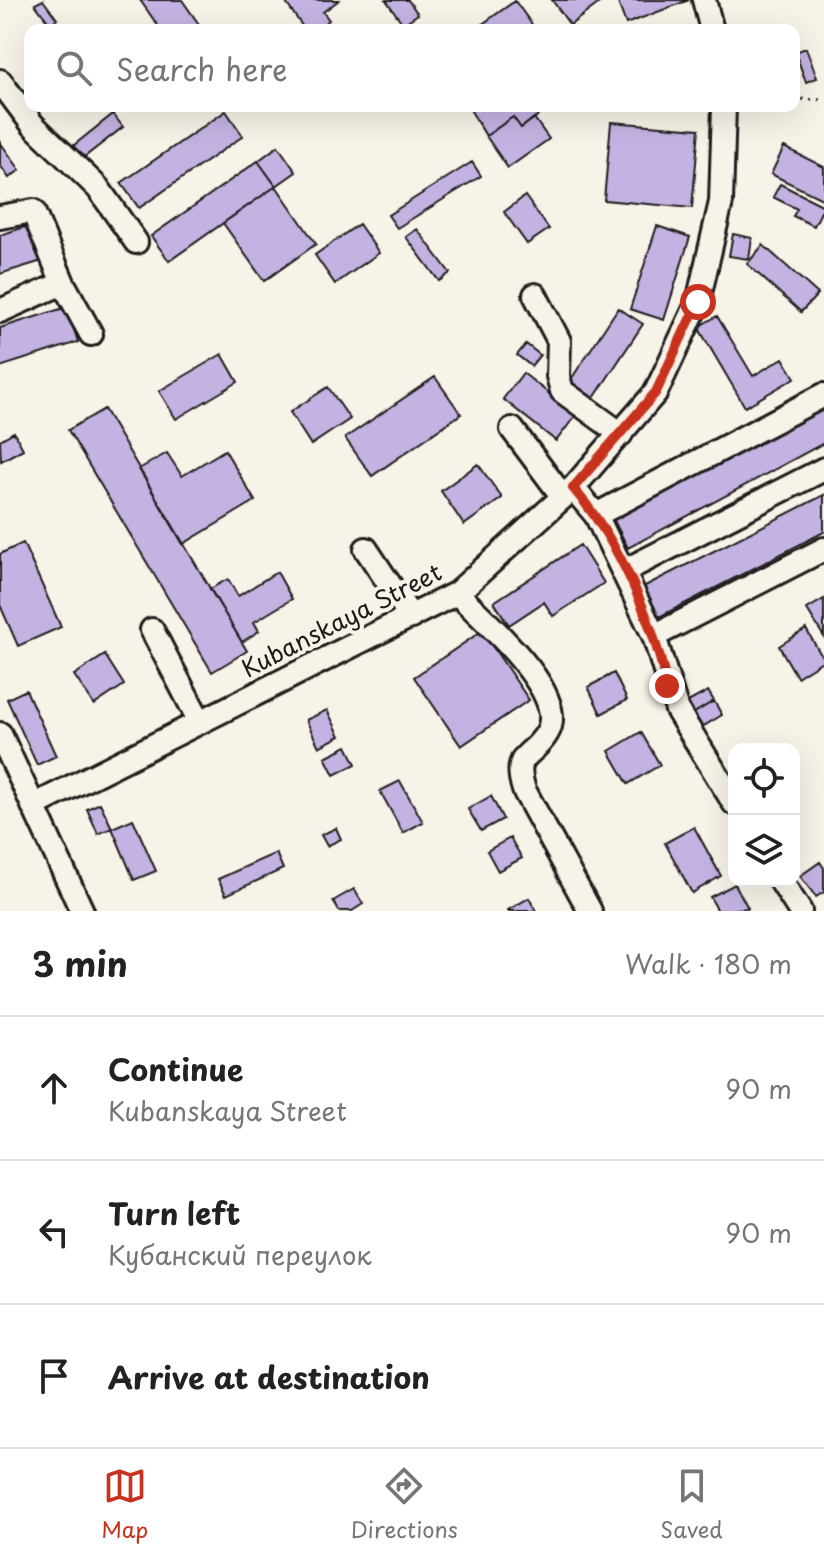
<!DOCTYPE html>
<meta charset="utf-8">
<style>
body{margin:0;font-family:"Playpen Sans",sans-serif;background:#f2f2f2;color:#222}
.controls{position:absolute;right:24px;bottom:24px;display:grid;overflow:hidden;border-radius:16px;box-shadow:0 8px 32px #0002}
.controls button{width:72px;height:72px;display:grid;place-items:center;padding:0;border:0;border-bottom:2px solid #e0e0e0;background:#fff;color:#222;font:40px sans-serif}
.stop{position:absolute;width:24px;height:24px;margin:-18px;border:6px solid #c8321e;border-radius:50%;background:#fff}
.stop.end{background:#c8321e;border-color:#fff;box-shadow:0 2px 8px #0008}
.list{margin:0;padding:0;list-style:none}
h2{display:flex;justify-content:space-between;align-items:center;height:104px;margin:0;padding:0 32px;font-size:34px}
h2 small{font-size:26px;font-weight:400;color:#767676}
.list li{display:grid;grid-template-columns:52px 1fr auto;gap:24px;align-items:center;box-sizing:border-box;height:144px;padding:0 32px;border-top:2px solid #e0e0e0}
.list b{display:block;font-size:30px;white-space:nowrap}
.list p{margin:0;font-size:26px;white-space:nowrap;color:#767676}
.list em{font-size:26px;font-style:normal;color:#767676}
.icon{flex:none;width:44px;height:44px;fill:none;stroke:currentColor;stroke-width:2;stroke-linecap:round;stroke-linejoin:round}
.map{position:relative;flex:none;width:824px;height:911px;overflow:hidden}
.search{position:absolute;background:#fff;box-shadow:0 8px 32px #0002;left:24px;right:24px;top:24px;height:88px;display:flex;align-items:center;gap:20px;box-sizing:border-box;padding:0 28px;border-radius:16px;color:#767676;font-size:30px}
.sheet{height:536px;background:#fff}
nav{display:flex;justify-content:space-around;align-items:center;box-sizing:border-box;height:112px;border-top:2px solid #e0e0e0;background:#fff;font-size:22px;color:#767676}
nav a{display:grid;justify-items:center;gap:4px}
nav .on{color:#c8321e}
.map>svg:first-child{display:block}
</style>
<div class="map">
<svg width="824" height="911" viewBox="0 0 824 911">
<rect width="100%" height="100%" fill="#f7f3e8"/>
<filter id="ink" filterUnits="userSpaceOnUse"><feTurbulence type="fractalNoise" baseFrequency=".0125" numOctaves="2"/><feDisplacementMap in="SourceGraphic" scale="16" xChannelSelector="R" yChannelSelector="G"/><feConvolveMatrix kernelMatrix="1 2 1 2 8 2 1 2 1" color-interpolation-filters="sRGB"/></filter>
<g filter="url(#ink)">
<path fill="#c4b2e2" stroke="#1c1c1c" stroke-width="2" d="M43,0L57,19L50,24L35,4Z
M140,0H182L203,30H161Z
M284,0H339L323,12L329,20L315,30H305Z
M386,0H408L418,14L403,24Z
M552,0H601L602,1L570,25Z
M617,0H689L626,24Z
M515,1L536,30H474Z
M806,48L817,78L806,82L795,52Z
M468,106H551L521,128L513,117L486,136Z
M226,111L243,136L139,208L121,183Z
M113,114L123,127L78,162L68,150Z
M513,117L521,128L534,118L549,139L508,168L486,136Z
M611,122L699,129L692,208L604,200Z
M0,142L20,170L9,178L0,165Z
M278,146L296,172L276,186L258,161Z
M784,147L824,167V200L771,174Z
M258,161L276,186L169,261L151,236Z
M472,162L481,176L397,228L388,215Z
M780,184L824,206L814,226L793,216L797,209L773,197Z
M276,186L316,244L264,281L223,223Z
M525,196L549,229L527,244L504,212Z
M359,224L379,253L335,284L315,255Z
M31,225L42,261L0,274V235Z
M657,226L690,237L664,320L630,309Z
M417,229L450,273L439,281L406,237Z
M733,234L752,238L749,259L729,256Z
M763,245L818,294L801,312L747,264Z
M67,307L78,342L0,367V328Z
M618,308L643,324L590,404L566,387Z
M717,316L753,376L783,358L795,378L745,407L698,327Z
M526,344L540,355L531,366L517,355Z
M222,354L238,382L176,419L159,391Z
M523,373L576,415L556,441L503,399Z
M435,377L461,414L372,476L345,438Z
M328,387L350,419L311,445L290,412Z
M824,404V443L628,548L612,517Z
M104,409L247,651L212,672L68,430Z
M14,432L23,449L1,461L0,440Z
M225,450L255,501L183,544L139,469L167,453L182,476Z
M478,464L502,498L464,525L441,491Z
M824,495V532L659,617L643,587Z
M23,543L61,627L18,646L0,605V554Z
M580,545L604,583L553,616L544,602L509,625L494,602Z
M277,572L292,599L254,622L259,631L242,642L210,589L228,579L238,596Z
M824,599V637L807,609Z
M806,629L824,660L797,677L779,646Z
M482,631L529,700L461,746L414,677Z
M105,655L124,685L94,705L74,675Z
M614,673L627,700L601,714L588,687Z
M26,690L56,756L37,765L7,699Z
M708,691L714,701L694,713L688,702Z
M714,701L722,715L702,727L694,713Z
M327,710L340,736L319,747L306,720Z
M641,732L660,765L628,784L609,751Z
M347,746L356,764L334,775L325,757Z
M400,781L423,822L403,833L380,791Z
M491,796L503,819L481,831L468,809Z
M100,803L112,828L98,834L87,809Z
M133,819L156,871L134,880L112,828Z
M694,827L721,876L692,893L665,843Z
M336,828L341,839L327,846L321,835Z
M510,838L522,858L498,871L487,851Z
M276,853L283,869L226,895L218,879Z
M820,862L824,868V892L816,897L800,876Z
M735,884L748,908L718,911L710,897Z
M354,889L363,904L352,911H339L333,901Z
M529,898L536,911H508V910Z"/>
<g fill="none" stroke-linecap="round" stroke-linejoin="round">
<defs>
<path id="minor" d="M704,0L712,30
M0,81L33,125L98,188L136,242
M0,217L33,211L63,283L91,334
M535,295L559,341L558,376L562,391L621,434
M0,311L63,283
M512,429L563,497
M573,488L596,515L654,636L677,710L734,803
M596,515L824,395
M366,549L411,617
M624,571L824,469
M457,593C482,619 571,694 547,733C532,759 512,751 524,790L590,911
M152,630L200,722
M654,636L824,549
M0,734L82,911
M33,806L457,593L573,488L656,392L698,302L721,202L724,106
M781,881L800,911"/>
</defs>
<use href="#minor" stroke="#1c1c1c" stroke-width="28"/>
<path stroke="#1c1c1c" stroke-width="3" stroke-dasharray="2 6" stroke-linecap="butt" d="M794,99L824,100"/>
<use href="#minor" stroke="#f7f3e8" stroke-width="22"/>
</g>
</g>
<g fill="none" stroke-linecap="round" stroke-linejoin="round" filter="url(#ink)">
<path stroke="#c8321e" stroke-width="10" d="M667,686C652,618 619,541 573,488L656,392L698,302"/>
</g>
<g text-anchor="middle" stroke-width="8" stroke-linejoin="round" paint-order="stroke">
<g font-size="24" fill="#1c1c1c" stroke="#f7f3e8">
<text transform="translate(342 621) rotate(-27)" y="8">Kubanskaya Street</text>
</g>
</g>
</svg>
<div class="controls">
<button><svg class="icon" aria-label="locate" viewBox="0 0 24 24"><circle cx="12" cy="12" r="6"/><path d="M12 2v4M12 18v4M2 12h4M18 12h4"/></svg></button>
<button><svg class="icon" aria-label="layers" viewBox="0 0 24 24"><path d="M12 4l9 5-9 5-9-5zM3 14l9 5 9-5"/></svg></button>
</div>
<div class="stop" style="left:698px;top:302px"></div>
<div class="stop end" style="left:667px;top:686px"></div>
<div class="search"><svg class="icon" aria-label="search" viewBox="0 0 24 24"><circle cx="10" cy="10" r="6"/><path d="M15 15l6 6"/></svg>Search here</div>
</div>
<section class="sheet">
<h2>3 min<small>Walk · 180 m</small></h2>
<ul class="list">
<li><svg class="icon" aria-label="ahead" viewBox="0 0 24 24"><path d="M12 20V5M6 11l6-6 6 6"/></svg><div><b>Continue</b><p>Kubanskaya Street</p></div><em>90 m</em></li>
<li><svg class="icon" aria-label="left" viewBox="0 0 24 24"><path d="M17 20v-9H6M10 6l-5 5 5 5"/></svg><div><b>Turn left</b><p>Кубанский переулок</p></div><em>90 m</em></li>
<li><svg class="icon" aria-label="arrive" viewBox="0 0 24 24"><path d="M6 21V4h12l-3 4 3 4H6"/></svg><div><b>Arrive at destination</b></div></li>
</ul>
</section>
<nav>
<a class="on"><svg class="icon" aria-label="map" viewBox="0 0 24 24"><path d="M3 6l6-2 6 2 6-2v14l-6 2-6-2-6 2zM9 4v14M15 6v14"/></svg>Map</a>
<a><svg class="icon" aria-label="directions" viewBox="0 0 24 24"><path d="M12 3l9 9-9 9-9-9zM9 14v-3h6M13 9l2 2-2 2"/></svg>Directions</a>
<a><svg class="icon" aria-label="saved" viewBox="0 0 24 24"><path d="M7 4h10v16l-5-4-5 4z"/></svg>Saved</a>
</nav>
